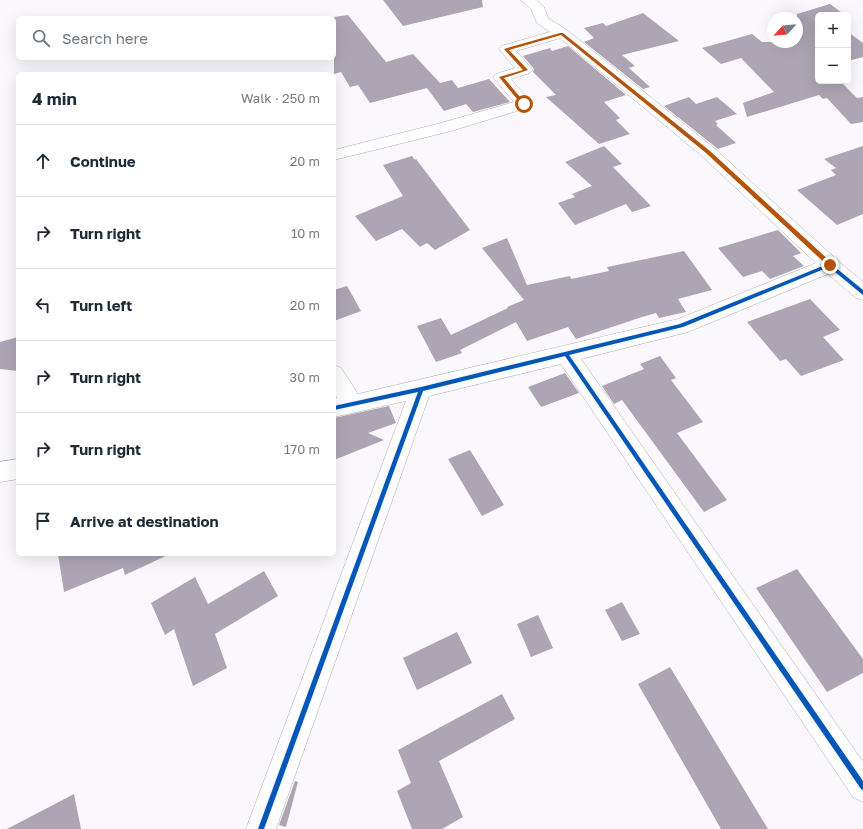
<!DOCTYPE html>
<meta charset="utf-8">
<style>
body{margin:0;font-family:"Golos Text",sans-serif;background:#f2f2f3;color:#1f2937}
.controls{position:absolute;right:12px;top:12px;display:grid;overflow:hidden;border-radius:6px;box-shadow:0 4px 16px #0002}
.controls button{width:36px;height:36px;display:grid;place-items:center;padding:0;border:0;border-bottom:1px solid #e0e1e3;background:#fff;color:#1f2937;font:20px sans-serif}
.compass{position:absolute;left:767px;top:12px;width:36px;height:36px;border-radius:50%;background:#fff;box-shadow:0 4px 16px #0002;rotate:244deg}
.stop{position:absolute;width:12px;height:12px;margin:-9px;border:3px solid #b45309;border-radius:50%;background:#fff}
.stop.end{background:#b45309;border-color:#fff;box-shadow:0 1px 4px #0008}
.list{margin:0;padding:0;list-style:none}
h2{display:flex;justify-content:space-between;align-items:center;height:52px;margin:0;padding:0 16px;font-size:17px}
h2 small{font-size:13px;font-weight:400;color:#747a83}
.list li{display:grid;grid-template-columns:26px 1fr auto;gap:12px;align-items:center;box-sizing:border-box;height:72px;padding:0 16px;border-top:1px solid #e0e1e3}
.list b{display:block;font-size:15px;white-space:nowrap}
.list em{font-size:13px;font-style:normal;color:#747a83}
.icon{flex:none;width:22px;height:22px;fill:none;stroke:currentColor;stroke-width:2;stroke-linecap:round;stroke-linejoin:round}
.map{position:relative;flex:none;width:863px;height:829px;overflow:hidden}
.search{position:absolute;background:#fff;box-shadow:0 4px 16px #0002;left:16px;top:16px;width:320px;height:44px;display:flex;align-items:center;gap:10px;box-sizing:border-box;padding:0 14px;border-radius:6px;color:#747a83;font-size:15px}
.panel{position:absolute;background:#fff;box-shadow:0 4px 16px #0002;left:16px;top:72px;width:320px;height:484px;border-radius:6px}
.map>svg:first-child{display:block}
</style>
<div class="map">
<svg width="863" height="829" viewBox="0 0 863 829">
<rect width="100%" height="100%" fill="#faf8fc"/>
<path fill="#ada5b4" d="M383,0H482L483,7L403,26Z
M830,4L845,15H818V81H840L857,98L863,97V122L851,124L827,98L823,99L819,95L747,117L743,103L774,92L741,58L721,64L702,48L752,34L762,42H797V14Z
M643,13L679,41L622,55L635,66L629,68L650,87L643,89L584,42L594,38L584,28L603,23L606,26Z
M348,15L386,62L413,54L440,83L452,80L458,88L489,79L510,102L473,112L466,104L444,111L427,88L370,103L358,85L350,87L341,72L334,74V17Z
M848,32L863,43V57L848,61Z
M568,46L626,95L604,102L620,118L616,120L630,134L599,144L546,97L556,95L533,72L534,69L523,56L550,48L552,51Z
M689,97L696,104L717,97L737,114L715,121L718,124L716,125L736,143L718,149L664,106Z
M604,146L622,164L613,167L651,206L632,212L626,204L575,225L558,203L575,197L572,194L592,186L565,162Z
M863,146V214L837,225L797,190L836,175L831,170L836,168L824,159Z
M412,156L415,160L416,159L470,230L435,250L427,243L420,247L402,229L376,241L355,216L403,196L383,165Z
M778,230L801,253L793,256L804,266L770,279L762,271L743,277L718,248Z
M507,238L527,285L570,276L571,279L609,271L607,267L684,251L712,290L678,299L686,312L659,318L656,313L642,317L576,339L568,327L527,341L516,322L460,350L462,353L436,362L417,326L441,318L451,335L508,308L507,307L524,300L482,248Z
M347,286L361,311L334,321V290Z
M810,299L840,330L823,337L844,360L801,376L786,359L780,361L747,322Z
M18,337V371L0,369V342Z
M660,356L676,378L671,380L703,422L677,433L727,500L704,512L622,400L614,404L602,386L644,369L640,364Z
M565,373L579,393L541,407L528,387Z
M389,406L396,423L368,433L384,440L334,460V418Z
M470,450L504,505L482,516L448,459Z
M58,554H170L125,575L123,568L64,592Z
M797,569L863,659V673L827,692L756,588Z
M264,571L278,596L215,634L227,668L193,686L174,629L165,635L151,603L195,577L208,604Z
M622,602L640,634L622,641L605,610Z
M538,615L553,648L531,657L517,624Z
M457,632L472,663L417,690L403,658Z
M670,667L768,829H721L638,684Z
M502,694L515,719L439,761L463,817L442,829H412L397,791L411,783L398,750Z
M295,781L298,782L286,827L279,825Z
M74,794L81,829H7Z"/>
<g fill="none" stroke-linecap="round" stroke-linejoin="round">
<defs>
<path id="street" d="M521,0H537L544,7L548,18L567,30L714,148L837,260L863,282V300L856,298L828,274L688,332L581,359L863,762V802L853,797L561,364L429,396L276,829H246L406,401L334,417V399L337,398L334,392V365L341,368L358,394L678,319L816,263L702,156L560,38L516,51L533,70L530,73L511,79L532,104L530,107L451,131L334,160V150L441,123L514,102L493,77L496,74L515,68L499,49L501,46L550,32L537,23L531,9Z
M18,459V479L0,482V462Z"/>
</defs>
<use href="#street" stroke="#afadb1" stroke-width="1"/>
<use href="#street" fill="#fefeff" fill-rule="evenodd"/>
<defs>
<path id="cycleway" d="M830,263L863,290V295L829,267L683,327L569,355L863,781V790L861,789L565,356L423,391L264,829H258L418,392L334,410V406L421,387L680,324Z"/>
</defs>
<use href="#cycleway" stroke="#faf7fd" stroke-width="3"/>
<use href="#cycleway" fill="#0057b8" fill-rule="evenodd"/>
</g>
<path fill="#b45309" d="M560,33H563L710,151L832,263V266H828L706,153L561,35L509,50L528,70L504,78L526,104L522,105L499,77L523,70L504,49Z"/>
</svg>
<div class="controls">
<button>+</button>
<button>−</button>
</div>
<svg class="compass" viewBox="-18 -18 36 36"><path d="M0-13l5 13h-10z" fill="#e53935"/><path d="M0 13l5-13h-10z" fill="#747a83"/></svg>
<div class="stop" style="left:524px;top:104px"></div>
<div class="stop end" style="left:830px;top:265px"></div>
<div class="search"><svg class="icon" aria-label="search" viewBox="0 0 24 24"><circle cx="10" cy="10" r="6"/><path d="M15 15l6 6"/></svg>Search here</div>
<section class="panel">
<h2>4 min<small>Walk · 250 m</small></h2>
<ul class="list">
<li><svg class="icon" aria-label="ahead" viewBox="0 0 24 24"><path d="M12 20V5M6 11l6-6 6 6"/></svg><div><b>Continue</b></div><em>20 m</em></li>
<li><svg class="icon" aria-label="right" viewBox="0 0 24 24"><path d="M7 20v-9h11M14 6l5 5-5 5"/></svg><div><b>Turn right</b></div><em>10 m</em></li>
<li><svg class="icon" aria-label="left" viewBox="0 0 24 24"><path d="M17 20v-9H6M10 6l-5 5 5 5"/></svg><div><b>Turn left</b></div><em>20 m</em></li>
<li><svg class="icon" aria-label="right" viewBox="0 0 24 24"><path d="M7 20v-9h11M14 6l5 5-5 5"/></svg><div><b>Turn right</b></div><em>30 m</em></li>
<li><svg class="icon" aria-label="right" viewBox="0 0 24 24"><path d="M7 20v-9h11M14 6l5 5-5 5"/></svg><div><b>Turn right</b></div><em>170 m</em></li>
<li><svg class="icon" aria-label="arrive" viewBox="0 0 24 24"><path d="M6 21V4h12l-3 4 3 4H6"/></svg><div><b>Arrive at destination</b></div></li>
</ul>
</section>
</div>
